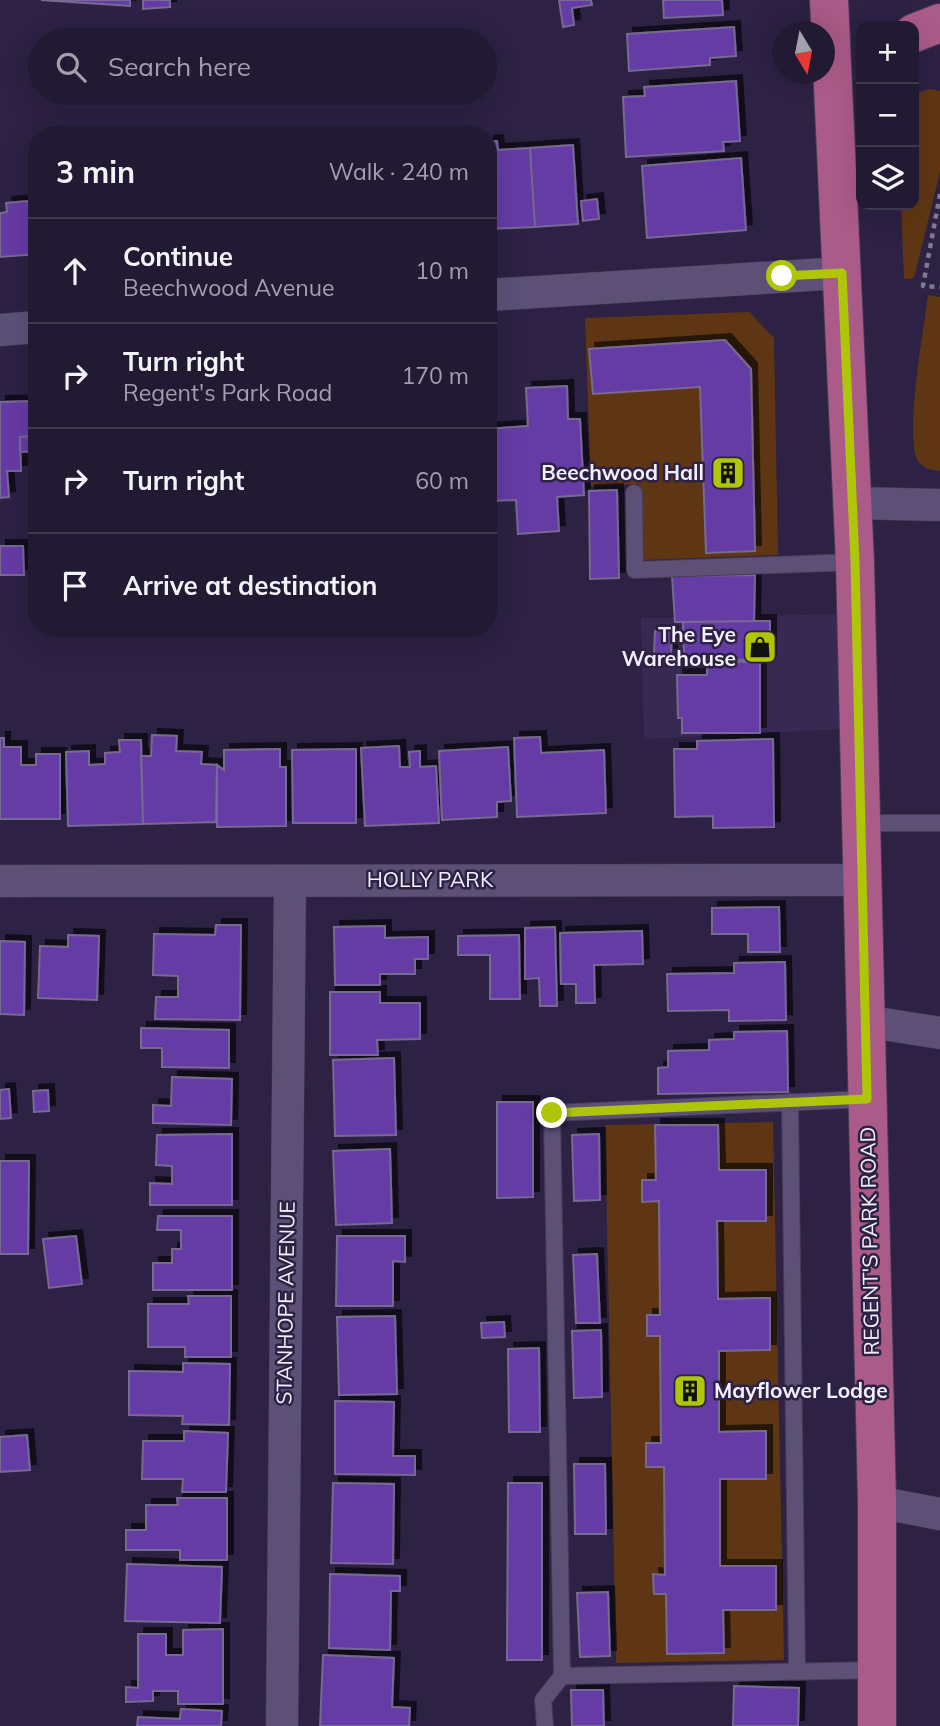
<!DOCTYPE html>
<meta charset="utf-8">
<style>
body{margin:0;font-family:Mulish,sans-serif;background:#2a223b;color:#f1f3f6}
.controls{position:absolute;right:21px;top:21px;display:grid;overflow:hidden;border-radius:14px;box-shadow:0 7px 28px #0002}
.controls button{width:63px;height:63px;display:grid;place-items:center;padding:0;border:0;border-bottom:2px solid #3f384e;background:#221933;color:#f1f3f6;font:35px sans-serif}
.compass{position:absolute;left:772px;top:21px;width:63px;height:63px;border-radius:50%;background:#221933;box-shadow:0 7px 28px #0002;rotate:170deg}
.stop{position:absolute;width:21px;height:21px;margin:-16px;border:5px solid #aec50a;border-radius:50%;background:#fff}
.stop.end{background:#aec50a;border-color:#fff;box-shadow:0 2px 7px #0008}
.list{margin:0;padding:0;list-style:none}
h2{display:flex;justify-content:space-between;align-items:center;height:91px;margin:0;padding:0 28px;font-size:30px}
h2 small{font-size:23px;font-weight:400;color:#a2a0ac}
.list li{display:grid;grid-template-columns:46px 1fr auto;gap:21px;align-items:center;box-sizing:border-box;height:105px;padding:0 28px;border-top:2px solid #3f384e}
.list b{display:block;font-size:26px;white-space:nowrap}
.list p{margin:0;font-size:23px;white-space:nowrap;color:#a2a0ac}
.list em{font-size:23px;font-style:normal;color:#a2a0ac}
.icon{flex:none;width:38px;height:38px;fill:none;stroke:currentColor;stroke-width:2;stroke-linecap:round;stroke-linejoin:round}
.map{position:relative;flex:none;width:940px;height:1726px;overflow:hidden}
.search{position:absolute;background:#221933;box-shadow:0 7px 28px #0002;left:28px;top:28px;width:469px;height:77px;display:flex;align-items:center;gap:18px;box-sizing:border-box;padding:0 24px;border-radius:38px;color:#a2a0ac;font-size:26px}
.panel{position:absolute;background:#221933;box-shadow:0 7px 28px #0002;left:28px;top:126px;width:469px;height:511px;border-radius:28px}
.map>svg:first-child{display:block}
</style>
<div class="map">
<svg width="940" height="1726" viewBox="0 0 940 1726">
<defs>
<filter id="shadow"><feDropShadow dx="6" dy="-6" stdDeviation="0" flood-color="#0009"/></filter>
</defs>
<rect width="100%" height="100%" fill="#2d2144"/>
<path fill="#382953" d="M856,614L842,729L644,739L641,618Z"/>
<path fill="#5f3613" d="M929,89L940,91V172L914,278L904,279L901,205H914V95Z
M928,295L940,297V471C931,470 921,468 917,459C905,432 924,328 928,295Z
M749,312L774,338L778,555L642,560L639,484L591,486L585,318Z
M773,1122L784,1660L616,1663L605,1125Z"/>
<path fill="#653aa5" stroke="#766992" stroke-width="2" filter="url(#shadow)" d="M41,0H130V6Z
M143,0H170V7L143,9Z
M559,0H591L592,5L572,8L574,25L563,27Z
M663,0H722L723,15L664,18Z
M734,27L736,56L710,58V65L629,71L627,34Z
M736,81L740,141L723,142L724,151L626,157L623,97L645,96L644,87Z
M497,141L498,150L530,148L535,227L489,229L488,142Z
M573,145L578,224L535,227L530,148Z
M741,158L746,230L647,238L642,166Z
M597,199L599,219L583,221L581,201Z
M28,201L30,214L37,213V254L0,257V213L7,212L6,203Z
M725,340L751,369L755,551L706,553L700,387L593,394L589,349Z
M567,386L568,419H580L584,495L557,497L559,531L518,534L516,500L488,501V429L528,426L526,388Z
M33,401L34,436L20,437L21,471H7L9,497L0,498V402Z
M33,412H37V451L20,452V437L34,436Z
M617,490L619,578L590,579L589,491Z
M0,546H23L24,575H0Z
M755,575L754,621L675,622L672,576Z
M770,621V660H684L683,622Z
M655,631L672,632L671,654L654,653Z
M707,661L760,662V733H682V718H678L677,675H707Z
M152,735L177,736L176,751L202,752L201,764L217,765L216,822L143,824L141,756H151Z
M540,737L541,753L604,750L606,813L517,817L514,738Z
M0,738H4V747H21V765H36V754H60V819H0Z
M773,739L774,827L713,828V816L675,817L674,749H697V741Z
M119,740H141L143,824L68,826L66,752L89,751V765L105,764V753L120,752Z
M399,746L400,767H410L409,752L420,751V767L436,766L439,823L365,826L361,748Z
M508,747L511,801L497,802V817L442,820L439,751Z
M280,749V767H286V826L217,827V765L224,770V750Z
M356,749V823H293L292,750Z
M779,907L780,952H748V934H712V908Z
M216,925H241L240,1020L155,1019L156,997H178V976L153,975L154,934L215,935Z
M385,926V938L428,937V959H415V974H380V985H335L334,927Z
M555,927L557,1006H540L539,978L525,979V928Z
M642,931L643,964L594,965L595,1003H576V984H561L560,933Z
M68,935L99,936L97,1000L38,998L40,946L68,947Z
M519,935L520,999H490V955H458V936Z
M0,941L25,942L24,1015L0,1014Z
M785,962L786,1020L729,1021V1010L668,1011L667,974L734,973V963Z
M330,992H380V1003H420V1039L377,1040L378,1055H330Z
M141,1028L229,1030V1068L162,1067V1048H141Z
M787,1031L788,1092L658,1094V1068L668,1067V1051L709,1050V1040L734,1039V1032Z
M394,1058L396,1135L335,1136L333,1060Z
M172,1077L232,1079L231,1125L153,1123V1105L171,1106Z
M9,1089L11,1118L0,1119V1090Z
M48,1090L49,1111L34,1112L33,1091Z
M497,1102H533V1197L497,1198Z
M655,1125H718L719,1170H766V1221H717L718,1299L770,1298V1350L719,1351V1432L766,1431V1479H720V1566H776V1610H723L724,1653L667,1654L666,1594H654L653,1574L665,1575L664,1467H646V1443H661L660,1336H647V1315H660L659,1201L642,1202V1180H656Z
M232,1134V1205H150V1183L172,1184V1166L156,1165L157,1135Z
M599,1134L600,1200L574,1201L572,1135Z
M390,1149L392,1223L336,1225L333,1151Z
M0,1161H29L28,1254H0Z
M158,1216H232V1290H153V1263H172V1249H181V1230H157Z
M76,1236L82,1284L49,1288L43,1239Z
M337,1236H405V1262L393,1261V1306H336Z
M597,1254L600,1323H576L573,1255Z
M188,1296H231V1357H185V1347H148V1304H189Z
M395,1316L397,1394L339,1395L337,1317Z
M504,1322L505,1337L482,1338L481,1323Z
M601,1330L602,1397L574,1398L572,1331Z
M539,1348L540,1432H509L508,1349Z
M183,1363L230,1364L229,1425L182,1424L183,1416L129,1415V1371L183,1372Z
M335,1401L394,1402L393,1456H415V1475L335,1474Z
M184,1431L228,1433L226,1492H182L183,1479H142L143,1441H184Z
M27,1435L30,1470L0,1472V1437Z
M574,1464H605L606,1534H575Z
M333,1483L394,1484L393,1564L331,1563Z
M508,1483H542V1660H507Z
M177,1498H227V1560H180V1550H126V1530H146V1505H178Z
M127,1564L222,1567L220,1623L125,1621Z
M330,1574L400,1576V1591H391L390,1650L329,1648Z
M608,1592L610,1656L580,1657L577,1593Z
M223,1629V1704H178V1691H153V1701L126,1702V1687L138,1688V1634H166V1655H183V1630Z
M323,1655L394,1658L392,1707L410,1708L409,1726H320Z
M734,1686L799,1688L798,1726H733Z
M571,1690H603L604,1726H572Z
M181,1709L222,1711L221,1726H137L138,1717L180,1719Z"/>
<g fill="none" stroke-linecap="round" stroke-linejoin="round">
<defs>
<path id="lane" d="M634,493L635,570L855,562
M860,823H940
M867,1099L552,1113L562,1676L877,1670
M790,1102L797,1672
M545,1726L543,1700L562,1676"/>
<path id="street" d="M488,295L842,273
M0,330L37,327
M852,503L940,505
M0,881L861,880
M864,1021L940,1033
M877,1502L940,1514
M282,1726L290,881"/>
<path id="primary" d="M829,0L855,562L877,1502V1726
M914,33L940,23"/>
</defs>
<use href="#lane" stroke="#473c58" stroke-width="18"/>
<use href="#street" stroke="#473c58" stroke-width="33"/>
<use href="#primary" stroke="#473c58" stroke-width="40"/>
<path stroke="#817892" stroke-width="4.5" stroke-dasharray="5 5" stroke-linecap="butt" d="M940,194L923,286L940,287"/>
<use href="#lane" stroke="#5c5077" stroke-width="16"/>
<use href="#street" stroke="#5c5077" stroke-width="32"/>
<use href="#primary" stroke="#ab5b88" stroke-width="38"/>
</g>
<g fill="none" stroke-linecap="round" stroke-linejoin="round">
<path stroke="#aec50a" stroke-width="9" d="M552,1113L867,1099L855,562L842,273L782,276"/>
</g>
<defs>
<symbol id="building-square" viewBox="-11 -11 22 22"><rect x="-9" y="-9" width="18" height="18" rx="4" fill="#aec50a" stroke="#2d2144"/><path d="M-4-6H4V6H1V3H-1V6H-4ZM-2.5-4.3h1.7v1.8h-1.7ZM.8-4.3h1.7v1.8H.8ZM-2.5-1h1.7V.8h-1.7ZM.8-1h1.7V.8H.8Z" fill="#111"/></symbol>
<symbol id="shop-square" viewBox="-11 -11 22 22"><rect x="-9" y="-9" width="18" height="18" rx="4" fill="#aec50a" stroke="#2d2144"/><path d="M-5-2.5h2.3a2.7 3.5 0 0 1 5.4 0H5L5.5 6h-11ZM-1.5-2.5h3a1.5 2.3 0 0 0-3 0Z" fill="#111"/></symbol>
</defs>
<g fill-rule="evenodd">
<use href="#building-square" x="709" y="454" width="38" height="38"/>
<use href="#shop-square" x="741" y="628" width="38" height="38"/>
<use href="#building-square" x="671" y="1372" width="38" height="38"/>
</g>
<g text-anchor="middle" stroke-width="5" stroke-linejoin="round" paint-order="stroke">
<g font-size="21" font-weight="bold" fill="#f3effd" stroke="#2d2144" text-anchor="end">
<text x="704" y="480">Beechwood Hall</text>
<text x="736" y="642">The Eye<tspan x="736" dy="24">Warehouse</tspan></text>
<text x="714" y="1398" text-anchor="start">Mayflower Lodge</text>
</g>
<g font-size="21" fill="#f3effd" stroke="#2d2144">
<text x="430" y="887">HOLLY PARK</text>
<text transform="translate(870 1241) rotate(-91)" y="7">REGENT'S PARK ROAD</text>
<text transform="translate(286 1303) rotate(-89)" y="7">STANHOPE AVENUE</text>
</g>
</g>
</svg>
<div class="controls">
<button>+</button>
<button>−</button>
<button><svg class="icon" aria-label="layers" viewBox="0 0 24 24"><path d="M12 4l9 5-9 5-9-5zM3 14l9 5 9-5"/></svg></button>
</div>
<svg class="compass" viewBox="-18 -18 36 36"><path d="M0-13l5 13h-10z" fill="#e53935"/><path d="M0 13l5-13h-10z" fill="#a2a0ac"/></svg>
<div class="stop" style="left:782px;top:276px"></div>
<div class="stop end" style="left:552px;top:1113px"></div>
<div class="search"><svg class="icon" aria-label="search" viewBox="0 0 24 24"><circle cx="10" cy="10" r="6"/><path d="M15 15l6 6"/></svg>Search here</div>
<section class="panel">
<h2>3 min<small>Walk · 240 m</small></h2>
<ul class="list">
<li><svg class="icon" aria-label="ahead" viewBox="0 0 24 24"><path d="M12 20V5M6 11l6-6 6 6"/></svg><div><b>Continue</b><p>Beechwood Avenue</p></div><em>10 m</em></li>
<li><svg class="icon" aria-label="right" viewBox="0 0 24 24"><path d="M7 20v-9h11M14 6l5 5-5 5"/></svg><div><b>Turn right</b><p>Regent's Park Road</p></div><em>170 m</em></li>
<li><svg class="icon" aria-label="right" viewBox="0 0 24 24"><path d="M7 20v-9h11M14 6l5 5-5 5"/></svg><div><b>Turn right</b></div><em>60 m</em></li>
<li><svg class="icon" aria-label="arrive" viewBox="0 0 24 24"><path d="M6 21V4h12l-3 4 3 4H6"/></svg><div><b>Arrive at destination</b></div></li>
</ul>
</section>
</div>
